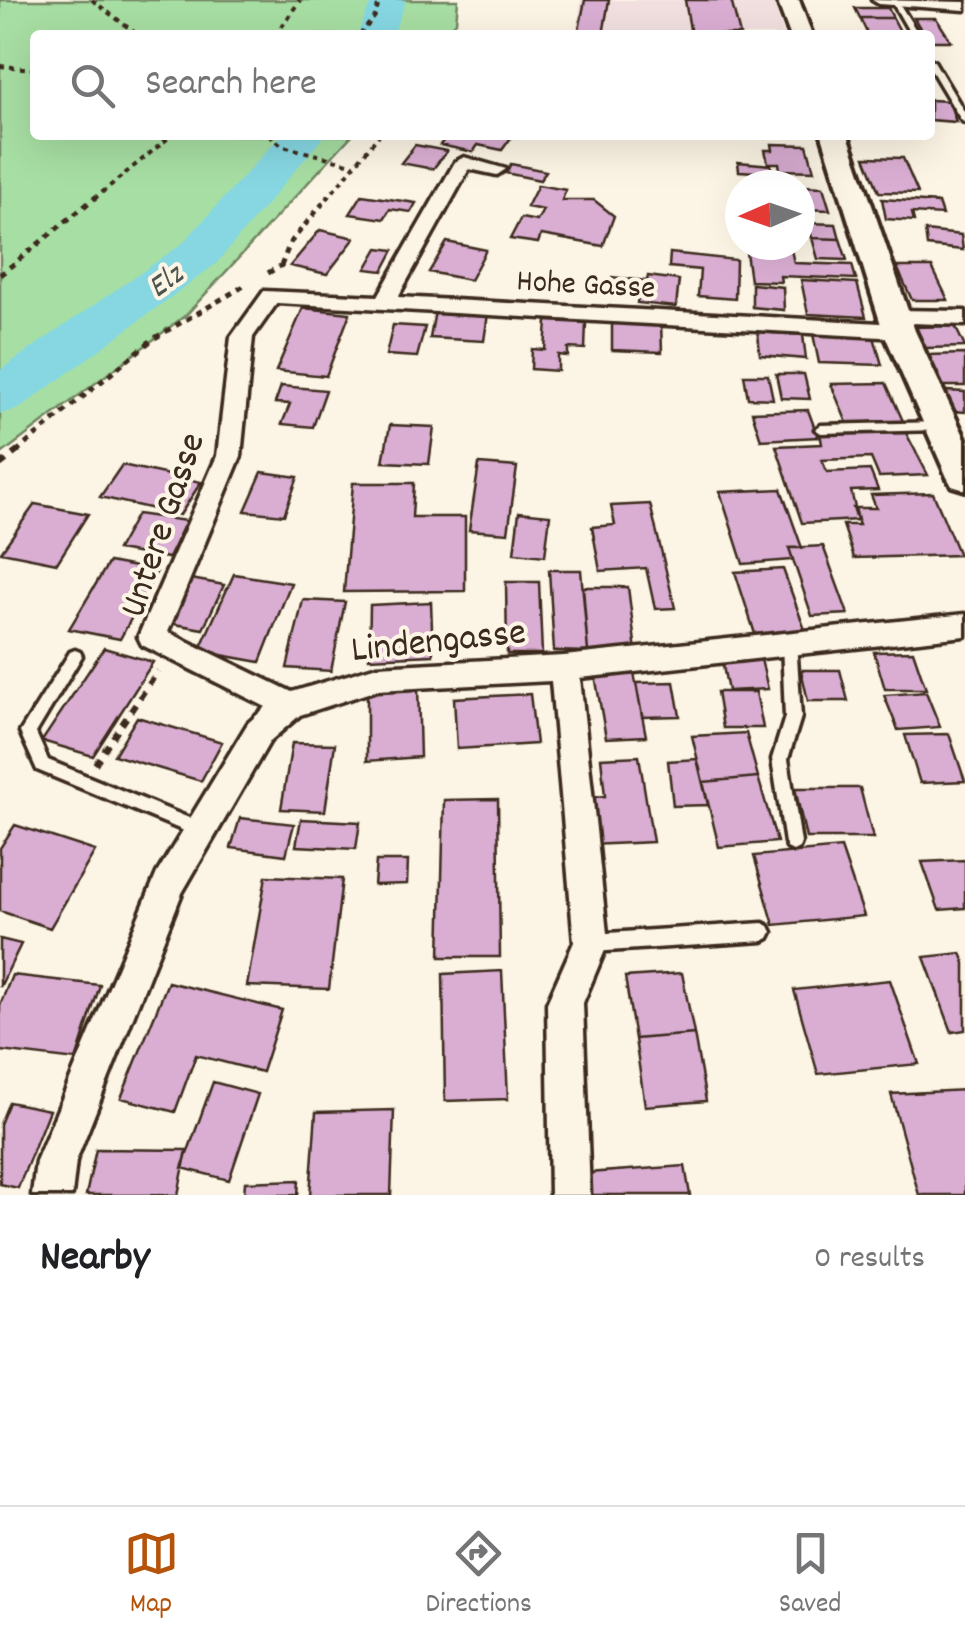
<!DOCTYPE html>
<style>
body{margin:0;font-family:Dekko,sans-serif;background:#f2f2f2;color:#202124}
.compass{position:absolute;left:725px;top:170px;width:90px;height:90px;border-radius:50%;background:#fff;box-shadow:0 10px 40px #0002;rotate:268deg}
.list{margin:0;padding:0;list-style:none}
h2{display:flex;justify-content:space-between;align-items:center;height:130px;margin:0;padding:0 40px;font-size:42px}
h2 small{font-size:32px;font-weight:400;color:#757577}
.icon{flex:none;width:55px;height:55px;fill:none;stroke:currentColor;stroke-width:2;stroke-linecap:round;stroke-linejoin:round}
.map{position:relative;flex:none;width:965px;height:1195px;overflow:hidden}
.search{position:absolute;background:#fff;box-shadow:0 10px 40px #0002;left:30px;right:30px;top:30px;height:110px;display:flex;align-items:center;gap:25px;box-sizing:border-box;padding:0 35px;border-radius:10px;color:#757577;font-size:38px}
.sheet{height:310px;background:#fff}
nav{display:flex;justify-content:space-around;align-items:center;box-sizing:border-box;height:140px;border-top:2px solid #e0e0e0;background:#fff;font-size:28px;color:#757577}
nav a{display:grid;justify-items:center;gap:5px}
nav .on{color:#b45309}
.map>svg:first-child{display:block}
</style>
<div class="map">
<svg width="965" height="1195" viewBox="0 0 965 1195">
<rect width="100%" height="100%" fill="#fcf5e5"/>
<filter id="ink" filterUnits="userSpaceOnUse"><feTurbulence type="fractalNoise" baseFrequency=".01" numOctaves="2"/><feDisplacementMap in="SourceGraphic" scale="20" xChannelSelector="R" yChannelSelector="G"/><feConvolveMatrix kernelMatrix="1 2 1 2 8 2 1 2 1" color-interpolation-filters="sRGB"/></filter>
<g filter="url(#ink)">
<path fill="#f2e0e0" d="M581,0H773L784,35H576Z"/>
<path fill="#a7dea3" stroke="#718460" stroke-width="2.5" d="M0,0H458L456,22L444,35H35V135H352L186,315L0,455Z"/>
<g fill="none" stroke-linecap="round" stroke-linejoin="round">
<path fill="#86d7e2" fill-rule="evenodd" d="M372,0H406L393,35H357Z
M281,135H325L216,264L19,409L0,414V370L182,244Z"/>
</g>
<path fill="#daaed3" stroke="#3b2a1e" stroke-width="2.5" d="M585,0H609L603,35H578Z
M685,0H731L740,35H691Z
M855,8H888L893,18H860Z
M860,18H893L902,35H868Z
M914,18H936L951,41H930V35H924Z
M930,100L949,101L956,122L930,120Z
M448,135H513L502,150L478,145L473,152L440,145Z
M772,144L807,145L814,171L780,170L779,163H768L765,150H773Z
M415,145L447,151L433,169L401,163Z
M865,157L903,158L918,193L879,192Z
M738,162L771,165L772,173L739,171Z
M511,164L546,171L540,180L505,173Z
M538,185L566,190L562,200H594L614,216L603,246L541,235L538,243L510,239L521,218L537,221L543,210L527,207Z
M800,186L823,187L830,210L800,209Z
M362,195L416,203L411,212L390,209L384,219L350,214Z
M882,199L938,203L942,215L912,213L914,221L886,219Z
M808,223L836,224L840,239L812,238Z
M320,230L355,238L327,274L290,266Z
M925,231L961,235L963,250L927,246Z
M812,238L840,239L847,260L818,259Z
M447,242L486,250L470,280L429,272Z
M745,245H790L794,263L852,265L856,279L780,276L781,282L750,281Z
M378,248L394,250L383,271L366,269Z
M670,253L736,260L735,299L698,296L700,270L669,267Z
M897,267H932L948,300H912Z
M648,276L679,280L676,307L637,303L638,296L609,293L612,277L647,281Z
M801,280L857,283L866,317L808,314Z
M752,284L783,287L784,310L752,307Z
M303,308L350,313L326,376L276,371Z
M435,311L488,314L484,341L430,338Z
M612,319L661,322L662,352L612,350Z
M547,321L586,323L585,349L568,348V356L558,355V371L531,369L532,349L545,350Z
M393,325L425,327L417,357L386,355Z
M955,326L965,347L925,348L915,327Z
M758,332L803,335L806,359L760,355Z
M813,334L874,337L882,365L819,363Z
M965,354V386H941L927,355Z
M776,374H804L810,399L781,398Z
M744,375H768L773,399L748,398Z
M886,383L903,421L847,423L831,384Z
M281,386L326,390L313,427L282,424L290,404L275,403Z
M946,391L965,392V412L952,411Z
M808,410L818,437L761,440L752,412Z
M390,425L434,427L429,464L383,462Z
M820,433H906L928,475L879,477L871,458L822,460L827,472L870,470L878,490L851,491L858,520L802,523L776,446L822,444Z
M479,464L517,467L508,533L469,530Z
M122,465L201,482L180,515L100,497Z
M262,472L298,477L284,515L245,511Z
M353,483H414L412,517H465V591L344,592Z
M781,489L802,548H789L793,560L743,564L720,492Z
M933,493L959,555L854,558L843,525H859L853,508H876L871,495Z
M35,504L88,514L57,563L1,552Z
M650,504L675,608L655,609L646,568L600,571L592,527L615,525L611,506Z
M519,512L550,515L545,556L514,553Z
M137,514L186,521L168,558L117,550Z
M823,546L848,614L812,616L789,548Z
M109,562L157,571L120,639L69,629Z
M783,569L805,630L755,634L735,572Z
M549,570H581L588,652L554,651Z
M234,574L291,583L260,662L199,651Z
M191,579L224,585L203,629L169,623Z
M506,582H539L542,654H507Z
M583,587H628L636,651L588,652Z
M303,600L345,602L331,671L287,668Z
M431,602L433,655L369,658L370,605Z
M104,648L153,662L93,756L42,741Z
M913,651L926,689H885L874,652Z
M760,655L768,689L728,691L721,656Z
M801,670H840L848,701H808Z
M634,673L646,736L606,738L595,675Z
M674,682L680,716L642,717L636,683Z
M418,687L420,757L367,761V690Z
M717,692H756L763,728H723Z
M926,692L940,727L898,730L884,695Z
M530,694L536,744L457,749L454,698Z
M137,717L222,742L201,781L114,755Z
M746,733L758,777L703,782L692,736Z
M949,734L965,781L920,783L905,735Z
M292,743L335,744L325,811L281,809Z
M639,756L653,842L589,845L583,798L605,796L601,758Z
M697,759L708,805L673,806L668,761Z
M758,777L777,842L719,847L703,782Z
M795,788H860L873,838H806Z
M498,799L500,957H440L444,800Z
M240,818L294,824L286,855L231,848Z
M301,819L360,822L356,849L296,846Z
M15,825L95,851L50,928L0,911V848Z
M841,848L864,916L774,925L754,856Z
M965,860V908L939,910L922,862Z
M376,861H408L407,884L374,885Z
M266,876L342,879L329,989L247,986Z
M0,939L21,944L0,987Z
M961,953L965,963V1030L952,1032L924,957Z
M502,971L508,1099L445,1101L443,974Z
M682,973L694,1034L635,1039L625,977Z
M12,975L100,985L76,1060L0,1051V1005Z
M890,980L919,1064L818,1074L794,990Z
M168,982L282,1010L262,1072L196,1055L175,1112L121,1098Z
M694,1034L706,1101L645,1106L635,1039Z
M213,1082L258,1094L229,1180L182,1168Z
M965,1090V1195H919L891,1094Z
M9,1102L49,1110L18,1188L0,1184V1124Z
M394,1110L391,1195H310L316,1112Z
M96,1149L187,1150L178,1195H86Z
M685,1166L690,1195H590L587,1173Z
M299,1180L298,1195H244L245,1182Z"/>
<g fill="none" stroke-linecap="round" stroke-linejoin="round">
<defs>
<path id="lane" d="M891,0H897L919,35H911Z
M930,59L934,61L965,113V123L961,120L930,68Z
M940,422L946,426L940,430L821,433L815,429L821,425Z
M789,636L794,638L796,642L801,717L788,759L801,843L799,848L793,851L787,848L785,843L772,759L785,717L782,642L784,638Z
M75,650L80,652L82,656L36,733L48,760L206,825L208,830L206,835L200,838L194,835L37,770L20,732L70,652Z
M763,923L769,926L772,932L769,938L763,941L592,952L586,949L583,943L586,937L592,934Z"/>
<path id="street" d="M872,0L965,2V10L879,4Z
M464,157L506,169L497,175L469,169L398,297L899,324L910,331L899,338L277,303L253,337L241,456L168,632L292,692L377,666L564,656L965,614V636L580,678L608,943L583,1003L590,1195H550L547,1003L574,942L551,681L377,690L300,715L270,741L182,893L76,1161L72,1195H32L36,1161L157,873L248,723L266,707L142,645L138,637L217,456L231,337L264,291L378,296L455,162Z
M894,310L965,311V325L886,322L883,317Z"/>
<path id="secondary" d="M777,0H799L812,35H790Z
M822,135H848L915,331L965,438V490L952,486L947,477L883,331Z"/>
</defs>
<use href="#lane" stroke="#3b2a1e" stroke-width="7"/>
<use href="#street" stroke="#3b2a1e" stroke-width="7"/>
<use href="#secondary" stroke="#3b2a1e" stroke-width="8"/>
<path stroke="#3b2a1e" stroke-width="4" stroke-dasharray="5 5" stroke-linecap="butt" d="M92,0L138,35
M276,35L300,0
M360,35L376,15L379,0
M0,66L35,69
M269,135L283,146L352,164
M94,199L172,135
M327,199L379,135"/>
<path stroke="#3b2a1e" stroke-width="5" stroke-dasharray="6 6" stroke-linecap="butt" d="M281,266L290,243L329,196
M268,273L282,265
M0,275L97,196
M16,452L153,339L244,286"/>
<path stroke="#3b2a1e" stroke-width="6" stroke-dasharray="8 8" stroke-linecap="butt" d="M0,465L19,450
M95,764L158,671"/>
<use href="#lane" fill="#fcf5e5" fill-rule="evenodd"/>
<use href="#street" fill="#fcf5e5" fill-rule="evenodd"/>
<use href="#secondary" fill="#fcf5e5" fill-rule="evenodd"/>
</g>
</g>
<g text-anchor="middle" stroke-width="8" stroke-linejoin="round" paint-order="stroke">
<g font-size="32" font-style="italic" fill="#4e554f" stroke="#fcf5e5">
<text transform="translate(164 279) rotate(-36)" y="11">Elz</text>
</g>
<g font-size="32" fill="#3b2a1e" stroke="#fcf5e5">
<text transform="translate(586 282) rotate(3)" y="11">Hohe Gasse</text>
</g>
<g font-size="38" fill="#3b2a1e" stroke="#fcf5e5">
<text transform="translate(160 524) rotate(-71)" y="13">Untere Gasse</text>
<text transform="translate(438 638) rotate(-6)" y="13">Lindengasse</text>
</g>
</g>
</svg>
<svg class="compass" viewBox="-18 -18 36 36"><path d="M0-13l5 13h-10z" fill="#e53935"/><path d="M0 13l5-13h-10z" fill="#757577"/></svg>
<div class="search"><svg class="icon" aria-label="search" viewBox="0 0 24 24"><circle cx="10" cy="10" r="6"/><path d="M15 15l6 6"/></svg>Search here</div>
</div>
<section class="sheet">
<h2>Nearby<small>0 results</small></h2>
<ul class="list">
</ul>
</section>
<nav>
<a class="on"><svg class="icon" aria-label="map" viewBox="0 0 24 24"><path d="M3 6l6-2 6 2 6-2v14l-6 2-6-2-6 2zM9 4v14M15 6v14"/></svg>Map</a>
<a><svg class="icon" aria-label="directions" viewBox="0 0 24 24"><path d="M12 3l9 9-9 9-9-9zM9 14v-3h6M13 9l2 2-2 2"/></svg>Directions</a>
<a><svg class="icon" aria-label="saved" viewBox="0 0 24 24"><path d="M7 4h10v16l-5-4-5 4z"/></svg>Saved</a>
</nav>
